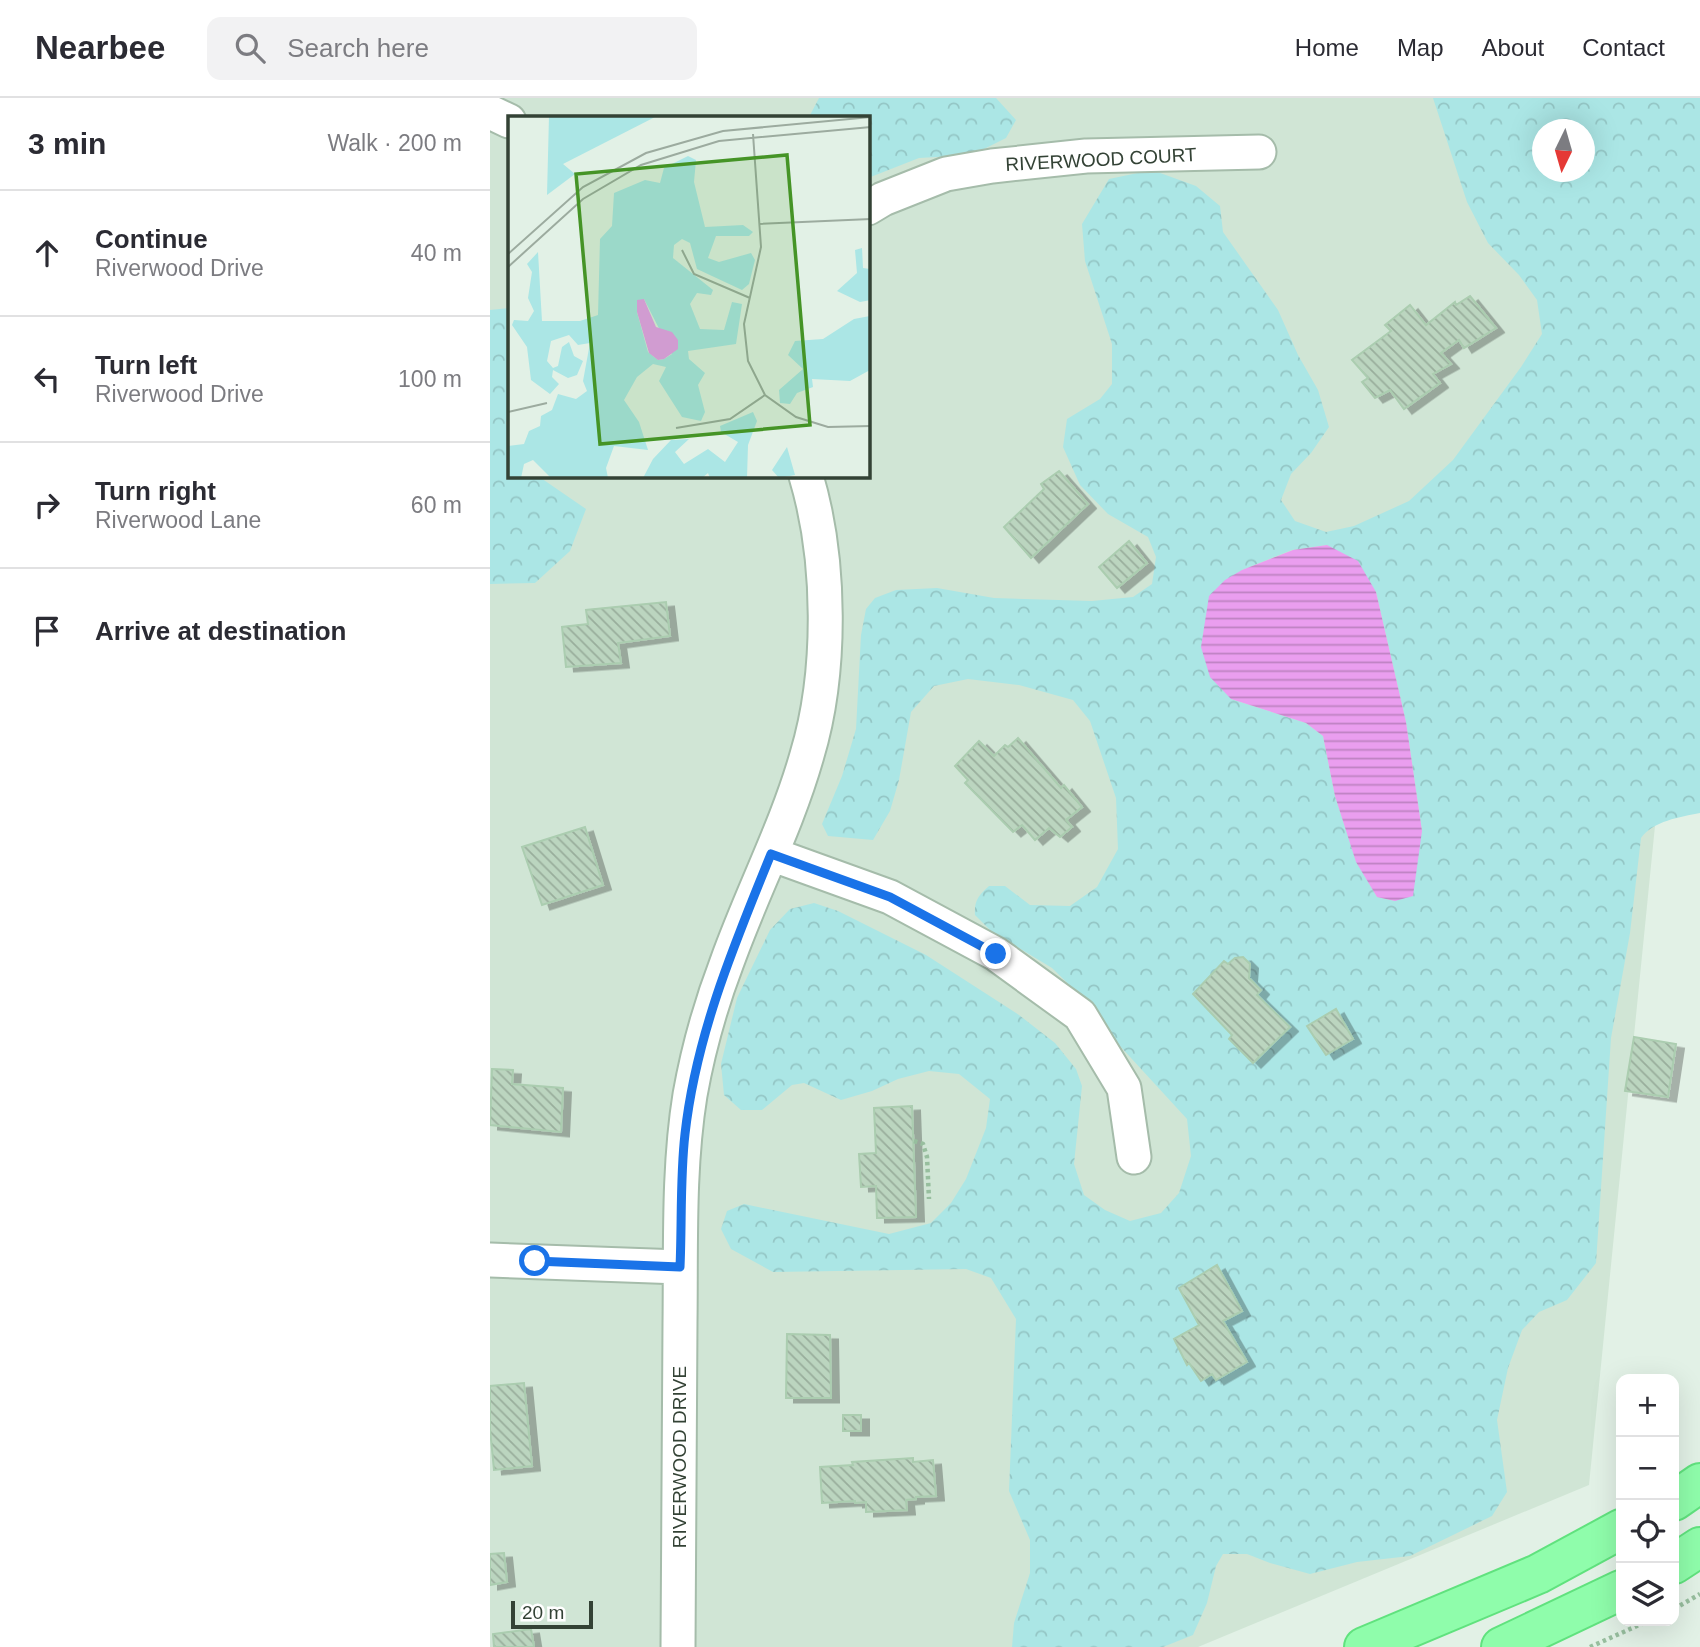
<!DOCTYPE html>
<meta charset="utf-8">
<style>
body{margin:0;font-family:Arial,sans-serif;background:#f2f2f3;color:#2b2b33}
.controls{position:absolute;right:21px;bottom:21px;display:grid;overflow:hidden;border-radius:14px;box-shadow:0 7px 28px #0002}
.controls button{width:63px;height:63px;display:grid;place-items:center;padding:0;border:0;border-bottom:2px solid #e1e1e2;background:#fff;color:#2b2b33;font:35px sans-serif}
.compass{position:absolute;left:1042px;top:21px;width:63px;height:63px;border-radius:50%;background:#fff;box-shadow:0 7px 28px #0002;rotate:185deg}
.scale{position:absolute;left:21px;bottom:18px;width:82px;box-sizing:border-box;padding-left:7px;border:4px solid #334235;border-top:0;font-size:19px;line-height:24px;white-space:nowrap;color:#334235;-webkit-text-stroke:5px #fff;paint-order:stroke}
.stop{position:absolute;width:21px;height:21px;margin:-16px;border:5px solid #1a73e8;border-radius:50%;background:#fff}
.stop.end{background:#1a73e8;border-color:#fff;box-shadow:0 2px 7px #0008}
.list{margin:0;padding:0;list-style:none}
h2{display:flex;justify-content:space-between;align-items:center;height:91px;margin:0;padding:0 28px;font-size:30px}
h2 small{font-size:23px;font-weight:400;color:#7c7c81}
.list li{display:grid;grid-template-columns:46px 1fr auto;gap:21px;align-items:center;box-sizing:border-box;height:126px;padding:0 28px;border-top:2px solid #e1e1e2}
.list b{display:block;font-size:26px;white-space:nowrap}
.list p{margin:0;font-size:23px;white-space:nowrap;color:#7c7c81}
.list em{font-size:23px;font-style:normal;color:#7c7c81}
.icon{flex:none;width:38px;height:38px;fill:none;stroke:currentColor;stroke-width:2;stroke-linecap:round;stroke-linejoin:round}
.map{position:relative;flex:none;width:1210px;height:1549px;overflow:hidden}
header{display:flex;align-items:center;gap:42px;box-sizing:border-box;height:98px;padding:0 35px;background:#fff;border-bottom:2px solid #e1e1e2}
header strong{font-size:33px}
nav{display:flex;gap:38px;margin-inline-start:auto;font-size:24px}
.search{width:490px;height:63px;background:#f2f2f3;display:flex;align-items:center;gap:18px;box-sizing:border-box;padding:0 24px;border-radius:14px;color:#7c7c81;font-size:26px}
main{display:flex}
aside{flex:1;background:#fff}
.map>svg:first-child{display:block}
</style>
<header>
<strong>Nearbee</strong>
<div class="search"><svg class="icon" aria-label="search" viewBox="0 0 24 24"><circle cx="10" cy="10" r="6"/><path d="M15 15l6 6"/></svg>Search here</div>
<nav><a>Home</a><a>Map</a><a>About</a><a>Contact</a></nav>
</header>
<main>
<aside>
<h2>3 min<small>Walk · 200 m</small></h2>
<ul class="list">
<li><svg class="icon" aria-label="ahead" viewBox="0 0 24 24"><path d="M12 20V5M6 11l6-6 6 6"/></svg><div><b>Continue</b><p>Riverwood Drive</p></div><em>40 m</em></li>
<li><svg class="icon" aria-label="left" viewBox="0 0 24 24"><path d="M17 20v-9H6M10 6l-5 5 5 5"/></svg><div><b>Turn left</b><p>Riverwood Drive</p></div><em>100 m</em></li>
<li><svg class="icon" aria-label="right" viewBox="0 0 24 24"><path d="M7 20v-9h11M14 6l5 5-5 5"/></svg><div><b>Turn right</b><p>Riverwood Lane</p></div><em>60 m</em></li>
<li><svg class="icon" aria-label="arrive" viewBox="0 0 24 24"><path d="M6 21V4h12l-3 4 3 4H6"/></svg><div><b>Arrive at destination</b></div></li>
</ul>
</aside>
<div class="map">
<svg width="1210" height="1549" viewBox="0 0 1210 1549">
<defs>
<pattern id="forest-crowns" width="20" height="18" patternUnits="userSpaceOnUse" patternTransform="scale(1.75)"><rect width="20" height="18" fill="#abe6e5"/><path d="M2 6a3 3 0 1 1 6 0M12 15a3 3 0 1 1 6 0" fill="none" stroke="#94c6c5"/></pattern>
<pattern id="water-rules" width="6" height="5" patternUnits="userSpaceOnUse" patternTransform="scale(1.75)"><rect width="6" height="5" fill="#ea9eef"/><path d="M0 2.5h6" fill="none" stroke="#be82c2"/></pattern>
<pattern id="building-back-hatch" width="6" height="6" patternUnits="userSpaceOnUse" patternTransform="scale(1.75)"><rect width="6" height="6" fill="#bbd5bf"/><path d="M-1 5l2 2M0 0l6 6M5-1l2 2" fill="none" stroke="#99ae9c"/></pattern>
<filter id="shadow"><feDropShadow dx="8" dy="4.5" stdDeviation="0" flood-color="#0004"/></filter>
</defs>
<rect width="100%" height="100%" fill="#e2f1e6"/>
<path fill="#d0e5d5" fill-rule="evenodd" d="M0,0H1210L1168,698L1099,1387L708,1549H0ZM19,19H378V378H19ZM1052,32H1094V74H1052Z"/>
<path fill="url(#forest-crowns)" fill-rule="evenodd" d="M329,0H506L526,22L516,40L482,57L429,60L378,80V19H319Z
M943,0H1210V715C1190,719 1163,723 1151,740L1140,835L1121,940L1106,1165L1077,1202L1049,1214L1032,1232L1018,1270L1007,1322L1017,1394L1002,1418L920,1458L867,1464L820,1476L780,1465L757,1456H733L726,1468L717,1505L703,1537L673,1549H522L524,1525L540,1475V1442L519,1393L526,1221L501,1180L476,1171L283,1174L241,1151L231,1131L237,1113L254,1106L399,1136L441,1125L461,1105L476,1081L496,1030L500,1001L469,976L439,973L408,981L382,993L351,1002L314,985L302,987L272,1012H251L234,997L231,966L247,900L280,832L300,811L324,805L348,813L436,857L529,917L565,945L586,971L592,988L584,1066L594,1097L615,1112L640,1123L671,1115L689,1095L701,1058L697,1021L630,948L602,909L562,870L501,833L485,817C484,802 489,797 499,788H515L540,807L580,808L607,789L628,751L626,700L600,623L583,602L529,587L478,581L444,588L421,614L409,682L400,713L383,742L338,738L332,726L352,678L366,631L371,537L376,511L385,500L406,492L447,490L504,500L602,503L643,499L662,486L666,459L658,439L618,416L590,387L573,349L577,321L610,301L622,286V246L595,163L592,126L619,81L662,72L706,88L730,108L733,134L788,212L808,257L828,292L839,329L821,355L801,376L791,402L805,423L836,434L864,428L919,403L963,362L1031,269L1052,236L1047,202L1029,177L998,145L977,104ZM1052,32H1094V74H1052ZM837,447L886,494L916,624L932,733L905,803L887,799L866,763L845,698L833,638L816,625L741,601L752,472L802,452Z
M19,210V319L16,325L19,336V378H48L96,411L80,453L45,485L0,486V212Z"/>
<path fill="url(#water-rules)" d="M837,447L868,463L886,494L916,624L932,733L923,798L905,803L887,799L866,764L845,698L833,638L816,625L741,601L720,579L711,549L719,498L735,482L752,472L803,452Z"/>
<path fill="url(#building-back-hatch)" stroke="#abcdb0" stroke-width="2" filter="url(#shadow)" d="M980,198L1006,230L974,250L969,242L951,255L961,266L943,276L950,285L914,311L900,292L885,300L872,284L878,280L862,262L901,233L895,227L920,207L936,227L965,204L966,207Z
M569,373L598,406L541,460L514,429L554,391L551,386Z
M639,443L657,465L627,490L609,469Z
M176,504L180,538L128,545L131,565L76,569L72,529L98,526L96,512Z
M528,640L571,690L574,687L592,709L576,722L582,729L570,739L559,730L545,742L532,727L523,734L475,685L478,682L465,668L489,643L504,658L515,647L518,649Z
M95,729L113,787L52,807L32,749Z
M753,859L760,866L759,880L771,892L767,897L800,929L763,965L739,941L742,937L703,896L734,863L738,866L745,860Z
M846,911L863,941L836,957L817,928Z
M1144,939L1186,946L1178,999L1135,993Z
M2,971L23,972L22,986L73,990L71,1034L0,1027Z
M422,1008L426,1119L387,1120L386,1088L371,1089L369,1056L386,1055L384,1010Z
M727,1167L752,1213L733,1223L757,1264L726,1282L722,1276L711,1283L699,1265L697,1267L684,1241L709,1227L689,1190Z
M297,1236L340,1237L341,1300H296Z
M34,1285L42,1368L4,1372L0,1331V1288Z
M353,1317H371V1333H353Z
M423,1360V1364L443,1362L446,1398L426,1399V1401L416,1402L417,1412L376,1414V1404L365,1405V1403L332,1405L330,1369L363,1367L362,1364Z
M14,1455L17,1484L0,1487V1456Z
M41,1531L44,1549H4L3,1536Z"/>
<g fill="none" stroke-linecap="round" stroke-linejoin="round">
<defs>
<path id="street" d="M0,14L19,23
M378,110L393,101L456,76L502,68L596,58L769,54
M281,756L400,799L506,856L590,917L634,990L644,1059
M0,1162L190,1169
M188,1549C188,1441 189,1333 190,1225C191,1149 188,1071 200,997C208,952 221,906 237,864C262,794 297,728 317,657C342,574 341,461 316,378"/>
<path id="primary" d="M1184,1403L1210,1385
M1184,1466L1210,1449
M874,1549L1048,1476L1131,1431
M1011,1549L1131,1492"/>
</defs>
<use href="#street" stroke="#a5bcaa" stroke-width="37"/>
<use href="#primary" stroke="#60e27e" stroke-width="42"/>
<path stroke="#97be9e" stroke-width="4.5" stroke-dasharray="3.5 3.5" stroke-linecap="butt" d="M424,1043L433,1046L437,1059L439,1101
M1184,1511L1210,1496
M1100,1549L1158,1523"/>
<use href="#street" stroke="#fff" stroke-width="33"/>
<use href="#primary" stroke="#8ffdab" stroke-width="38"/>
</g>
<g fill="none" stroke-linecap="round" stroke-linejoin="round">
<path stroke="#1a73e8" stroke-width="9" d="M45,1163L190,1169C192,1125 190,1079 195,1036C206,937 244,847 281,756L400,799L506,856"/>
</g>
<g text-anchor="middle" stroke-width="7" stroke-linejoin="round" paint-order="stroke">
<g font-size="19" fill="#334235" stroke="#fff">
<text transform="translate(611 61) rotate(-3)" y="7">RIVERWOOD COURT</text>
<text transform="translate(189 1359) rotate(-90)" y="7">RIVERWOOD DRIVE</text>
</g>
</g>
<g transform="translate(18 18)">
<rect width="362" height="362" fill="#e2f1e6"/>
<path d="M41,0H149L55,48L67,58L39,79ZM180,40L188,44L186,66L197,111L235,109L245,116L241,120H208L200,142L211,146L243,137L247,144L241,168L234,174L189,153L182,127L174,123L166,129L165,142L205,174L203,179L189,177L182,188L192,213L216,214L224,186L234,188L228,228L180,235L181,243L197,257L190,269L197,296L193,305L174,301L151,265L158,251L145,248L129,261L116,284L131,306L140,334L106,330L98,352L100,362H43L25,344L16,348L13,362H0V330L16,328L21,315L32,310L33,300L44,294L50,278L68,283L79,275L75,265L82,227L70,229L61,219L43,225L39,245L45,252L50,250L54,231L61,226L66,240L75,245L69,259L60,262L45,254L44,261L51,268L42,278L23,264L19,231L4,209L6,204L20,205L26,195L20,182L24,156L19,148L30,136L34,205H72L90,199L92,123L104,110L106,77L137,64L152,67L156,52ZM136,183L164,238L156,243L150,244L140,236L129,196ZM354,132L355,152L362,153L363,184L352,186L329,175L349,157L347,134ZM362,200V254L342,265L304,263L305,271L289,277L282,288L272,287L271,274L295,253L280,239L287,225L315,223L346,203ZM245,296L249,305L240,329L239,362H202L200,357L194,362H135L145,343L163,324L181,323L167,336L176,348L200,333L217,346L230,326L213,316L212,310ZM279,331L287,359L271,362L264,354Z" fill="#abe6e5" fill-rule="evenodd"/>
<path d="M136,183L148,211L164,216L170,224V233L156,243L150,244L141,237L129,196V184Z" fill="#ea9eef"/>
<path fill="none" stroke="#9cab9f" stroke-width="2" d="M245,18L253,131L236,208L240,245L257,279L288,301L320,311L363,310M251,108L363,103M174,134L186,158L242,182M0,138L75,71L138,37L215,15L363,1M0,151L75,83L133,49L211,25L363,11M0,296L39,287M168,312L222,303L257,279"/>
<path fill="#459426" fill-opacity="0.15" stroke="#459426" stroke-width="3.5" d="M279,39L302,309L92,328L68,58Z"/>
<rect width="362" height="362" fill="none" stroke="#334235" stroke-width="3.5"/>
</g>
</svg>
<div class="controls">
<button>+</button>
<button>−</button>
<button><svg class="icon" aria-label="locate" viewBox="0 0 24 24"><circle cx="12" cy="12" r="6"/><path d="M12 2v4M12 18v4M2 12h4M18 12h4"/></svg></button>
<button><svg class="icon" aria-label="layers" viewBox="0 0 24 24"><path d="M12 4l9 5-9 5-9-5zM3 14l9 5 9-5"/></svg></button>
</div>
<svg class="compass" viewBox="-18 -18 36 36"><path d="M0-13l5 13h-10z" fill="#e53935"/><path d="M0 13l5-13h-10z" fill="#7c7c81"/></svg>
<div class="scale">20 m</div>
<div class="stop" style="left:45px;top:1163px"></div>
<div class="stop end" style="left:506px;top:856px"></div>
</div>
</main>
